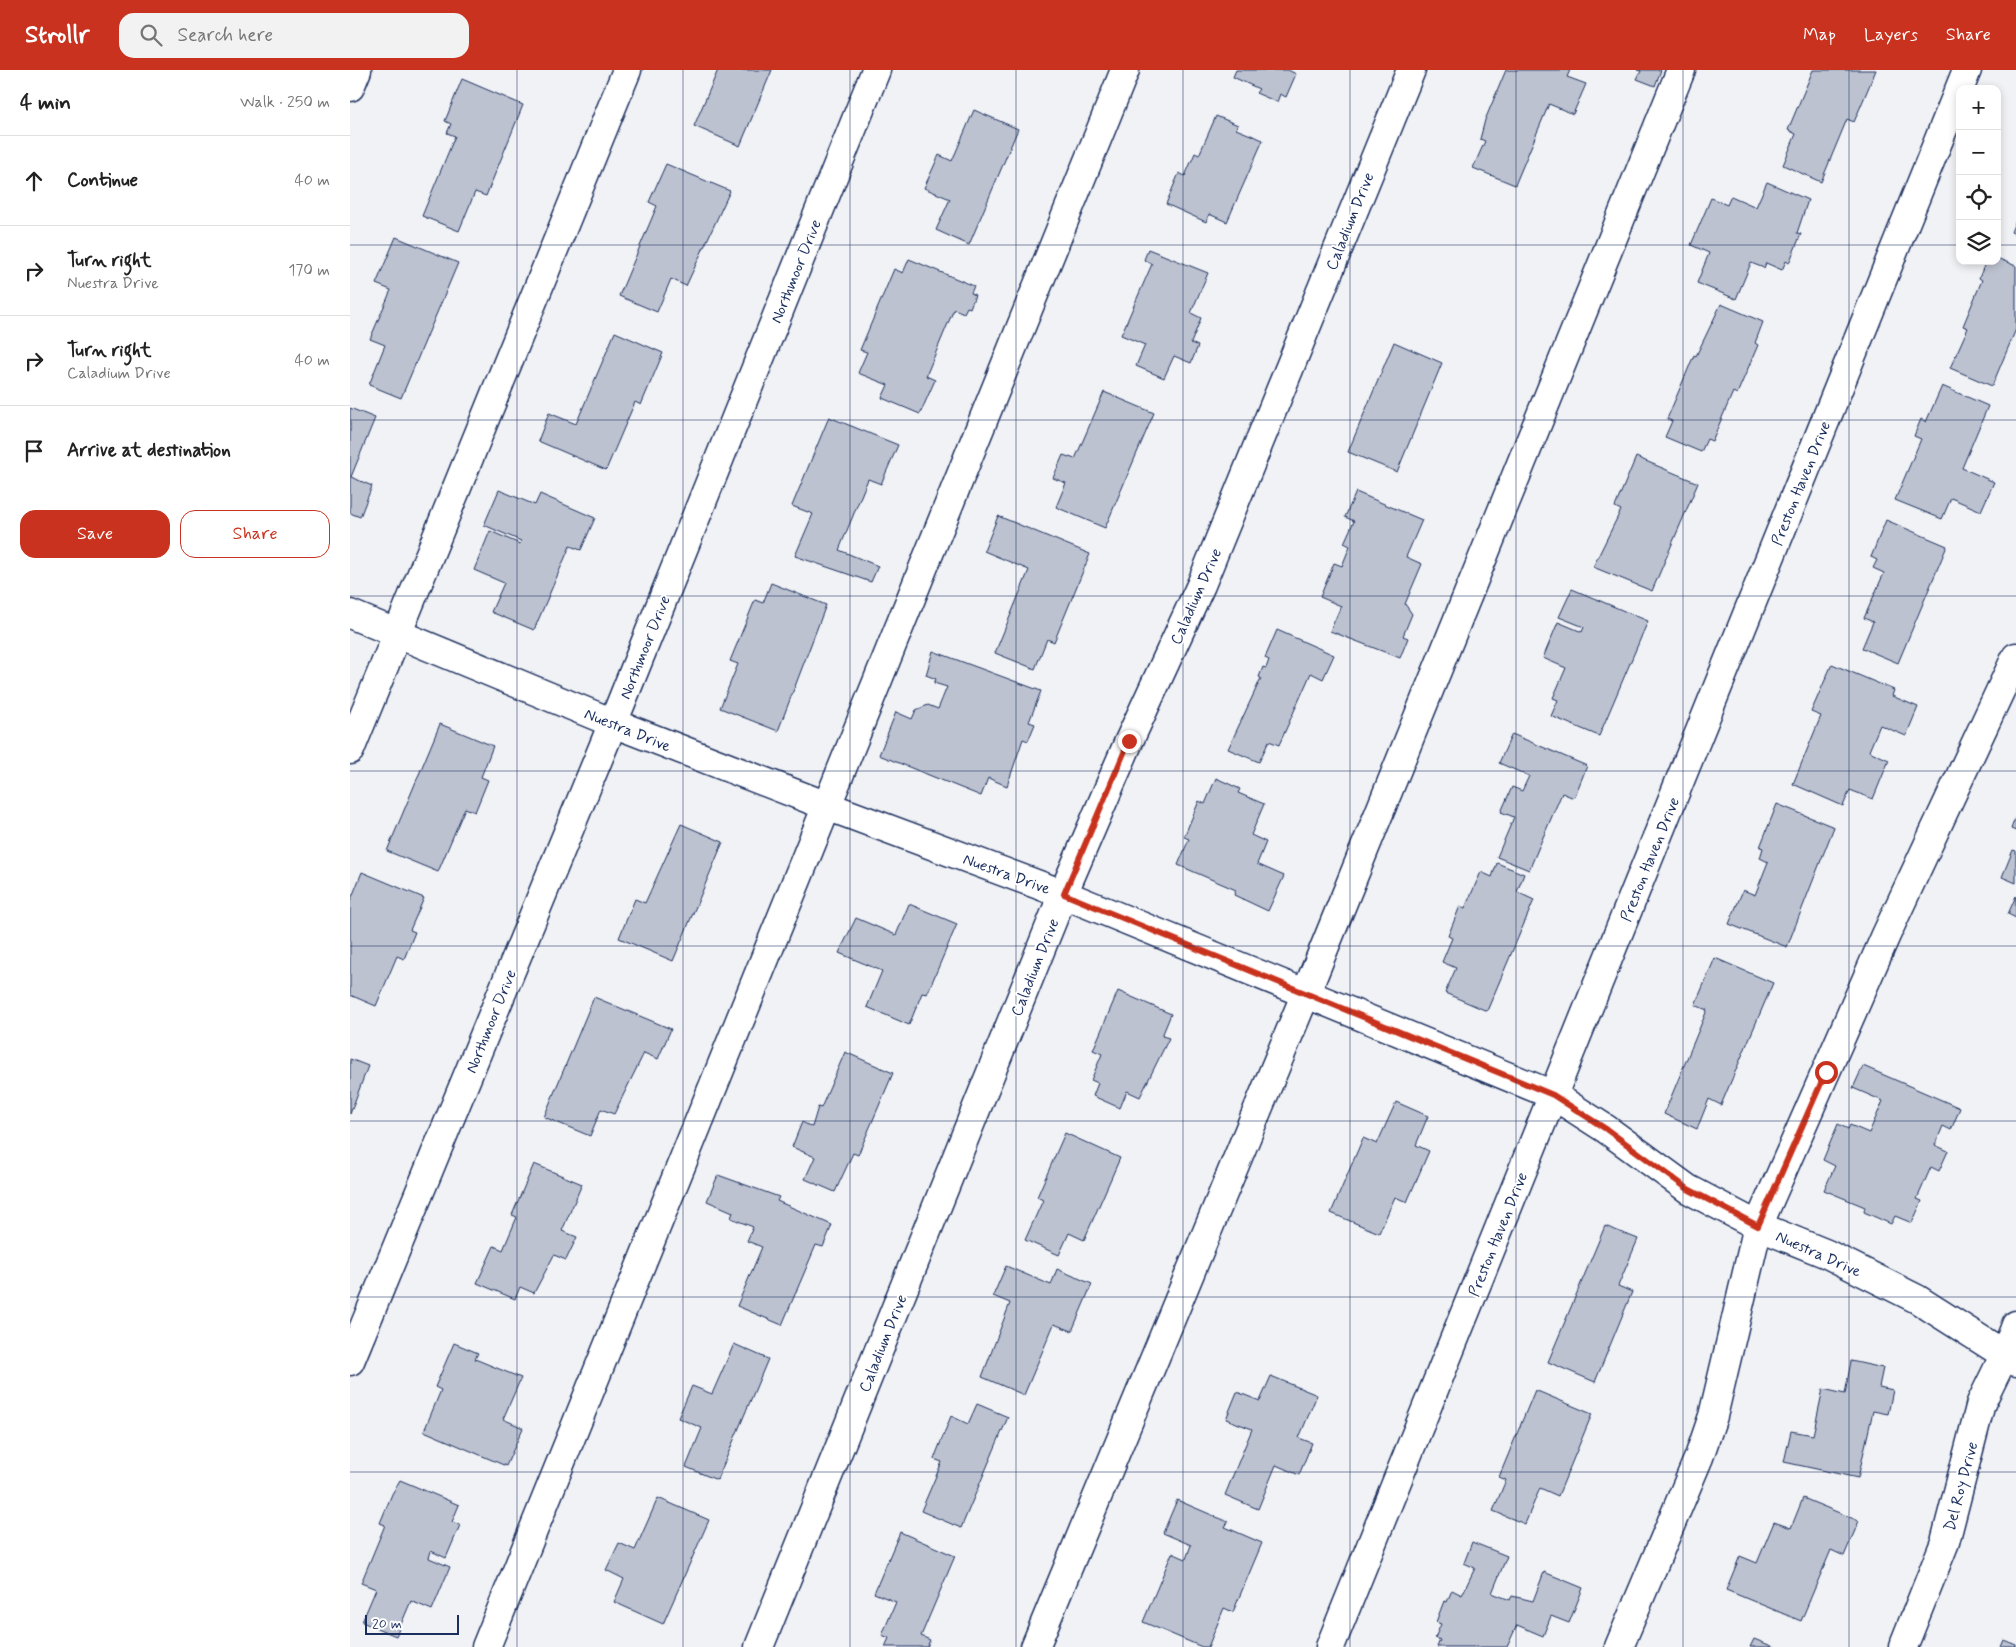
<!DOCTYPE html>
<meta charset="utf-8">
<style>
body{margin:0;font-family:Mynerve,sans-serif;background:#f2f2f2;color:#222}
.controls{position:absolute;right:15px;top:15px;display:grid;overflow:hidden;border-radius:10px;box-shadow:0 2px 8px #0003}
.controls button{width:45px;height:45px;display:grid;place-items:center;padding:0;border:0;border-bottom:1px solid #e0e0e0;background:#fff;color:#222;font:25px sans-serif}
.scale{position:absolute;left:15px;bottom:12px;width:94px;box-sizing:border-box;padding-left:5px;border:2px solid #1b2f5e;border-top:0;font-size:14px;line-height:18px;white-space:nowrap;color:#1b2f5e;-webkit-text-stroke:4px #fff;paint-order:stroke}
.stop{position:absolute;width:15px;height:15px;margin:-11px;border:4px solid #c8321e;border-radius:50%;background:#fff}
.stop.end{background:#c8321e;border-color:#fff;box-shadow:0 1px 5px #0008}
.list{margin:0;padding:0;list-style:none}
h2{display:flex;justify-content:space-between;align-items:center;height:65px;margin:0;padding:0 20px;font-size:21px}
h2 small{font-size:16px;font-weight:400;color:#767676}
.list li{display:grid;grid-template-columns:32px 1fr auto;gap:15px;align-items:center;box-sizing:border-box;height:90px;padding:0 20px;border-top:1px solid #e0e0e0}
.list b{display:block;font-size:19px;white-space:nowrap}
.list p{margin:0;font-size:16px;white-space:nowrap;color:#767676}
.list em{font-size:16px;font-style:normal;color:#767676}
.actions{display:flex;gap:10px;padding:15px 20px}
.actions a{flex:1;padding:11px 0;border:1px solid #c8321e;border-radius:15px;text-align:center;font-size:18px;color:#c8321e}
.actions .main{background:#c8321e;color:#fff}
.icon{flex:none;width:28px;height:28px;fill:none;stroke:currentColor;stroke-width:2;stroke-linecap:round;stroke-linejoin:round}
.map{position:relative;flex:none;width:1666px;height:1577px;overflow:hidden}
header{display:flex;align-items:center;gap:30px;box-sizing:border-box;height:70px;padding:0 25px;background:#c8321e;color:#fff}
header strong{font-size:24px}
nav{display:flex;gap:28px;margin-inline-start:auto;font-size:18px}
.search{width:350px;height:45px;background:#f2f2f2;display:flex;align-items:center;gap:12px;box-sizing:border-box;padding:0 18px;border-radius:15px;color:#767676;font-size:19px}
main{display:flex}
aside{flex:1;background:#fff}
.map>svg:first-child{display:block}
</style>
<header>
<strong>Strollr</strong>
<div class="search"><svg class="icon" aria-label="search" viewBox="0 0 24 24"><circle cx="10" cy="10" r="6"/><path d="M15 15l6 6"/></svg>Search here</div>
<nav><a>Map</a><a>Layers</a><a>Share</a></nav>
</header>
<main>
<aside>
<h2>4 min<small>Walk · 250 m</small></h2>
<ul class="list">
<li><svg class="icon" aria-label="ahead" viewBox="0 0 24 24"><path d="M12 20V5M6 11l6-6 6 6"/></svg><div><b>Continue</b></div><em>40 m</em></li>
<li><svg class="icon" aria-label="right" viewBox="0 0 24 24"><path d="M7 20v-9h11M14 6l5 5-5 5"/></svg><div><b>Turn right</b><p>Nuestra Drive</p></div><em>170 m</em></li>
<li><svg class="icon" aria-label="right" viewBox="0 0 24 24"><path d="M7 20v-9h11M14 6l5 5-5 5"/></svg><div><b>Turn right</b><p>Caladium Drive</p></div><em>40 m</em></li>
<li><svg class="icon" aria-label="arrive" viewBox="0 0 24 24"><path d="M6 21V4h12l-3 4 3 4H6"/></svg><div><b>Arrive at destination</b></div></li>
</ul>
<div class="actions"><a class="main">Save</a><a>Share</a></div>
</aside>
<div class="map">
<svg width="1666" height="1577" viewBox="0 0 1666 1577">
<rect width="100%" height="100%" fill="#f1f2f5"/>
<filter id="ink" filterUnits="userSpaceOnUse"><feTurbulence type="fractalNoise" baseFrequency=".02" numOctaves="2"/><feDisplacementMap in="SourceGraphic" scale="10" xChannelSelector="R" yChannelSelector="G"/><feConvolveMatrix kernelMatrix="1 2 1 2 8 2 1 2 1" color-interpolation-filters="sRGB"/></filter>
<g filter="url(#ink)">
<path fill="#bcc2d0" stroke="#1b2f5e" d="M368,0H422L390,76L344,56Z
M886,0H938L946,4L936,27L930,24L927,32L906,23L909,19L883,7Z
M1156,0H1220L1217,7L1236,14L1223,44L1199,34L1165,115L1123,98L1135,71L1130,69L1135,50Z
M1287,0H1311L1305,16L1287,9L1291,1Z
M1463,0H1526L1504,52L1497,49L1471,112L1433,95L1446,64L1438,60Z
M112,9L173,35L136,126L125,122L109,161L72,146L105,66L97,63L101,54L95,51Z
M624,40L668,59L619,175L586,160L600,129L574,118L589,85L602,91Z
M866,46L888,55L886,59L913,70L877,152L859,144L856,152L816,134L829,103L835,106L845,83L849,85Z
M316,94L380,121L336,216L321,209L307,242L269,226L307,136L299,132Z
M1417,112L1458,130L1447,163L1451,164L1439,193L1436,191L1432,200L1416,193L1414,198L1401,193L1386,229L1347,213L1359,183L1341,175L1361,128L1377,135L1381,126L1406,137Z
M1666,150V164L1661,162Z
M46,167L108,193L51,328L19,315L35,275L20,269L41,220L26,214Z
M798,179L858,203L841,243L851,248L841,273L848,276L841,293L824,286L814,308L786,296L795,275L771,265L802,194L794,190Z
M1647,188L1666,196V259L1642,316L1600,298L1618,258L1613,256L1632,210L1629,208L1636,191H1647Z
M559,189L624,216L621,223L625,225L620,238L617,237L614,243L604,239L576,306L585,310L570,344L532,328L538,315L508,303L517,282L510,280L544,199L553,203Z
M1371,234L1413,252L1405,273L1408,275L1387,324L1383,322L1362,371L1357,369L1351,382L1315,367L1322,351L1317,349L1344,285L1346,286Z
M265,262L313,283L291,335L285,332L256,400L188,371L199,343L226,354Z
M1044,272L1092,293L1047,402L998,382Z
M1592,316L1638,336L1612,398L1644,412L1631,441L1601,428L1592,449L1545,430L1571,369L1564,366L1571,349L1576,352Z
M754,322L804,343L755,458L706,437L716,413L703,408L713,385L725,389Z
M0,338L25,348L1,407L22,416L10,447L0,443Z
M479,347L548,375L531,414L518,409L489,480L528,496L521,512L445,486L463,444L442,436Z
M1286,387L1348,413L1302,521L1243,497L1271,440L1265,437Z
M149,420L185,435L190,424L245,448L231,480L220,476L184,560L141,542L154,513L124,500L140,461L170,474L171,471L134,455Z
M1006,422L1072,450L1056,487L1072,494L1055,534L1062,544L1053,566L1058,568L1050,588L980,561L991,536L970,527L984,493L992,496L1000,476L994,473L1004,451L995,447Z
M648,446L740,484L704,572L697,569L685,599L645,583L679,500L634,481Z
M1536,450L1597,476L1548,593L1512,578L1523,552L1514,548L1534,503L1523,498L1527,490L1521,487Z
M421,513L476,535L428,661L370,638L388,594L380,591L405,530L413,533Z
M1222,519L1298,551L1249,666L1201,646L1208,630L1203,628L1216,598L1193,588L1208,552L1232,562L1234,557L1209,547Z
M927,560L984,585L973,609L961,603L929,675L919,671L909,692L878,679L911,608L909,607L913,597L916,598L919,590L915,588Z
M583,581L691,621L679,652L685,654L678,671L673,669L657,716L638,708L631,726L529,685L546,642L562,649L566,640L578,635L588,639L597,617L584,613L586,609L576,605Z
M1482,594L1544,620L1542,626L1568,637L1556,666L1530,655L1519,681L1539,690L1523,729L1500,720L1493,736L1443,714L1471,646L1461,642Z
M90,654L143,676L131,707L138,710L125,742L115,738L88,802L37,781Z
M1162,664L1237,696L1224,728L1212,723L1179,800L1147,787L1164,747L1151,742L1162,717L1172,721L1179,706L1149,693Z
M866,708L890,719L888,723L914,734L901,765L916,772L907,794L934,806L918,841L884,825L886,820L828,795L839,769L834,767L849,731L855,734Z
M1427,734L1484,757L1437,877L1379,854L1393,820L1405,825L1418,792L1410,788L1413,778L1410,777Z
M1665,748H1666V761L1661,759Z
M331,754L373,772L323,891L269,868L285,829L295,833Z
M1663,780L1666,781V813L1652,807Z
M1147,793L1174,804L1167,822L1184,830L1137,941L1095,923L1106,898L1092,892L1102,868L1098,866L1110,836L1115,838L1131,802L1142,807Z
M12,802L74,828L60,860L65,862L54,889L47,886L26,936L0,925V832Z
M1666,826V848L1658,844Z
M559,834L607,854L577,924L572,923L559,955L517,937L532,901L489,883L506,848L546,865Z
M1365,888L1423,913L1371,1035L1359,1029L1347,1059L1314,1044L1357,940L1345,935Z
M768,921L821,944L812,966L819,968L790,1027L777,1021L770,1038L743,1026L748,1013L741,1010L752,984L743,980Z
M244,927L321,959L308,989L294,983L264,1044L251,1039L240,1066L194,1047Z
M495,982L543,1003L508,1085L503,1083L485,1122L455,1109L465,1087L442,1077L452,1052L462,1057L468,1037L471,1038Z
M0,989L18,996L0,1044Z
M1513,996L1610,1038L1601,1060L1593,1056L1585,1075L1598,1081L1589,1101L1581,1097L1567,1129L1572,1131L1562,1153L1545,1146L1541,1154L1514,1142L1515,1137L1474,1120L1485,1096L1473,1090L1488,1054L1498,1059L1500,1055L1519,1063L1533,1031L1503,1018Z
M1046,1032L1078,1046L1066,1075L1079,1081L1057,1132L1045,1127L1029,1163L981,1143L1013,1068L1027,1074Z
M715,1063L770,1088L734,1170L719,1163L709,1185L675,1170L693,1130L687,1127Z
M184,1094L232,1114L212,1161L227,1167L216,1190L204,1185L184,1223L170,1217L165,1229L127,1213L144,1176L153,1180L167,1147L162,1145Z
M368,1105L429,1127L427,1131L482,1155L473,1177L466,1175L432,1255L387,1236L412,1177L397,1171L403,1157L381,1148L383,1142L357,1131Z
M1255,1156L1288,1169L1268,1216L1282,1222L1245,1312L1198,1292Z
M656,1196L701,1215L707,1199L742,1214L722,1261L704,1254L674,1325L632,1307L660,1233L643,1226Z
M104,1273L128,1283L125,1289L171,1308L153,1349L173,1358L156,1396L74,1361L91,1320L85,1317Z
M384,1274L418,1289L367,1410L336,1397L352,1358L328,1348L342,1316L362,1324Z
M1501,1291L1533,1298L1529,1317L1543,1320L1538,1344L1523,1341L1508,1408L1434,1392L1441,1361L1463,1365L1473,1319L1495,1324Z
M921,1306L967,1325L949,1368L962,1373L949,1405L926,1395L908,1439L875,1425L902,1359L876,1349L887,1322L910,1331Z
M1185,1320L1242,1344L1208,1426L1190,1418L1175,1454L1143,1441L1156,1410L1149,1407Z
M627,1334L658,1347L611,1458L571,1441L592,1392L584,1389L601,1346L618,1354Z
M50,1410L109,1435L102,1452L110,1455L96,1488L81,1481L79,1488L100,1497L82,1540L61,1531L46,1566L12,1552L26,1519L11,1513L35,1455L30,1453L42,1424Z
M308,1428L359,1450L313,1554L264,1532L274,1509L256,1500L269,1473L285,1480Z
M1453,1428L1509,1451L1494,1486L1481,1480L1451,1551L1376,1520L1390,1486L1407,1493L1424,1452L1441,1458Z
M827,1430L878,1452L875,1457L912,1473L883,1542L874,1538L858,1577H852L793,1552L822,1483L836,1489L841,1475L813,1463Z
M550,1462L605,1486L571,1566L580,1570L577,1577H535L539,1568L532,1565L546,1532L524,1523Z
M1122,1472L1157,1486L1142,1523L1160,1530L1162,1526L1183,1531L1194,1502L1233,1518L1219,1553L1201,1546L1193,1566L1167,1555L1157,1577H1087L1090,1570L1085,1568L1091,1554L1086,1552L1094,1531L1097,1532L1102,1520L1112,1525L1125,1498L1114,1493Z
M1404,1569L1424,1577H1400Z
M1654,1570L1666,1575V1577H1651Z"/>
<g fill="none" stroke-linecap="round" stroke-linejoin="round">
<defs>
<path id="minor" d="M0,544L263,653L477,736L713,824L1203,1025L1256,1059L1338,1119L1408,1156L1477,1184L1567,1229L1666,1292
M0,680L277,0
M0,1291L263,653L526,0
M136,1577L775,0
M409,1577L713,824L779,671L851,515L1061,0
M685,1577L956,923L1331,0
M980,1577L1617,0
M1269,1577L1349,1387L1363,1346L1408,1156L1536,865L1666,587
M1553,1577L1595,1472L1631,1333L1655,1284L1666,1255"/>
<path id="major" d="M0,17L7,0"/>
</defs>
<use href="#minor" stroke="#1b2f5e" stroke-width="31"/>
<use href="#major" stroke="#1b2f5e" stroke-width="31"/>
<use href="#minor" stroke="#fff" stroke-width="28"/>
<use href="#major" stroke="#fff" stroke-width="28"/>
</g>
</g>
<g fill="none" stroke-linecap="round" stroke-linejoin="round" filter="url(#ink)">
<path stroke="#c8321e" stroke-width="6" d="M779,671L714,824L1203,1025L1256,1059L1338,1119L1408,1156L1476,1002"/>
</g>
<path fill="none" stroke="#1b2f5e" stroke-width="1" stroke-opacity="0.55" d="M167,0V1577M333,0V1577M500,0V1577M666,0V1577M833,0V1577M1000,0V1577M1166,0V1577M1333,0V1577M1499,0V1577M0,175H1610M1647,175H1666M0,350H1666M0,526H1666M0,701H1666M0,876H1666M0,1051H1666M0,1227H1666M0,1402H1666"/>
<g text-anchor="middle" stroke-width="4" stroke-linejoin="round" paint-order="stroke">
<g font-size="16" fill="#1b2f5e" stroke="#fff">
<text transform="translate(999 151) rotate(-68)" y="6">Caladium Drive</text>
<text transform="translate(445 201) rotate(-68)" y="6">Northmoor Drive</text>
<text transform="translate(1450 413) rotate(-68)" y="6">Preston Haven Drive</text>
<text transform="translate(845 526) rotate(-66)" y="6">Caladium Drive</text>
<text transform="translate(294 577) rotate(-68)" y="6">Northmoor Drive</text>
<text transform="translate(278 659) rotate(22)" y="6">Nuestra Drive</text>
<text transform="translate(1299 789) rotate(-68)" y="6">Preston Haven Drive</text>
<text transform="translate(657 803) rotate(20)" y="6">Nuestra Drive</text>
<text transform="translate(684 897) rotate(-68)" y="6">Caladium Drive</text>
<text transform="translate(140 951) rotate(-68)" y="6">Northmoor Drive</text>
<text transform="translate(1147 1164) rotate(-68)" y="6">Preston Haven Drive</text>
<text transform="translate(1469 1183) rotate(24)" y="6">Nuestra Drive</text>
<text transform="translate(532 1273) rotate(-68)" y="6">Caladium Drive</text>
<text transform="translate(1610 1416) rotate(-75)" y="6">Del Roy Drive</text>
</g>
</g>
</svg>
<div class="controls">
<button>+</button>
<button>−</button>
<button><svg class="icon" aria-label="locate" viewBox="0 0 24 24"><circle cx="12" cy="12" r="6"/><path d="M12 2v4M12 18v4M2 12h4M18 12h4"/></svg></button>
<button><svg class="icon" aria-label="layers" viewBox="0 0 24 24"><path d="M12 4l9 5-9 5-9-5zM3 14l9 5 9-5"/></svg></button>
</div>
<div class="scale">20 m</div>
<div class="stop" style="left:1476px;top:1002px"></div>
<div class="stop end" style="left:779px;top:671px"></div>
</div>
</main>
